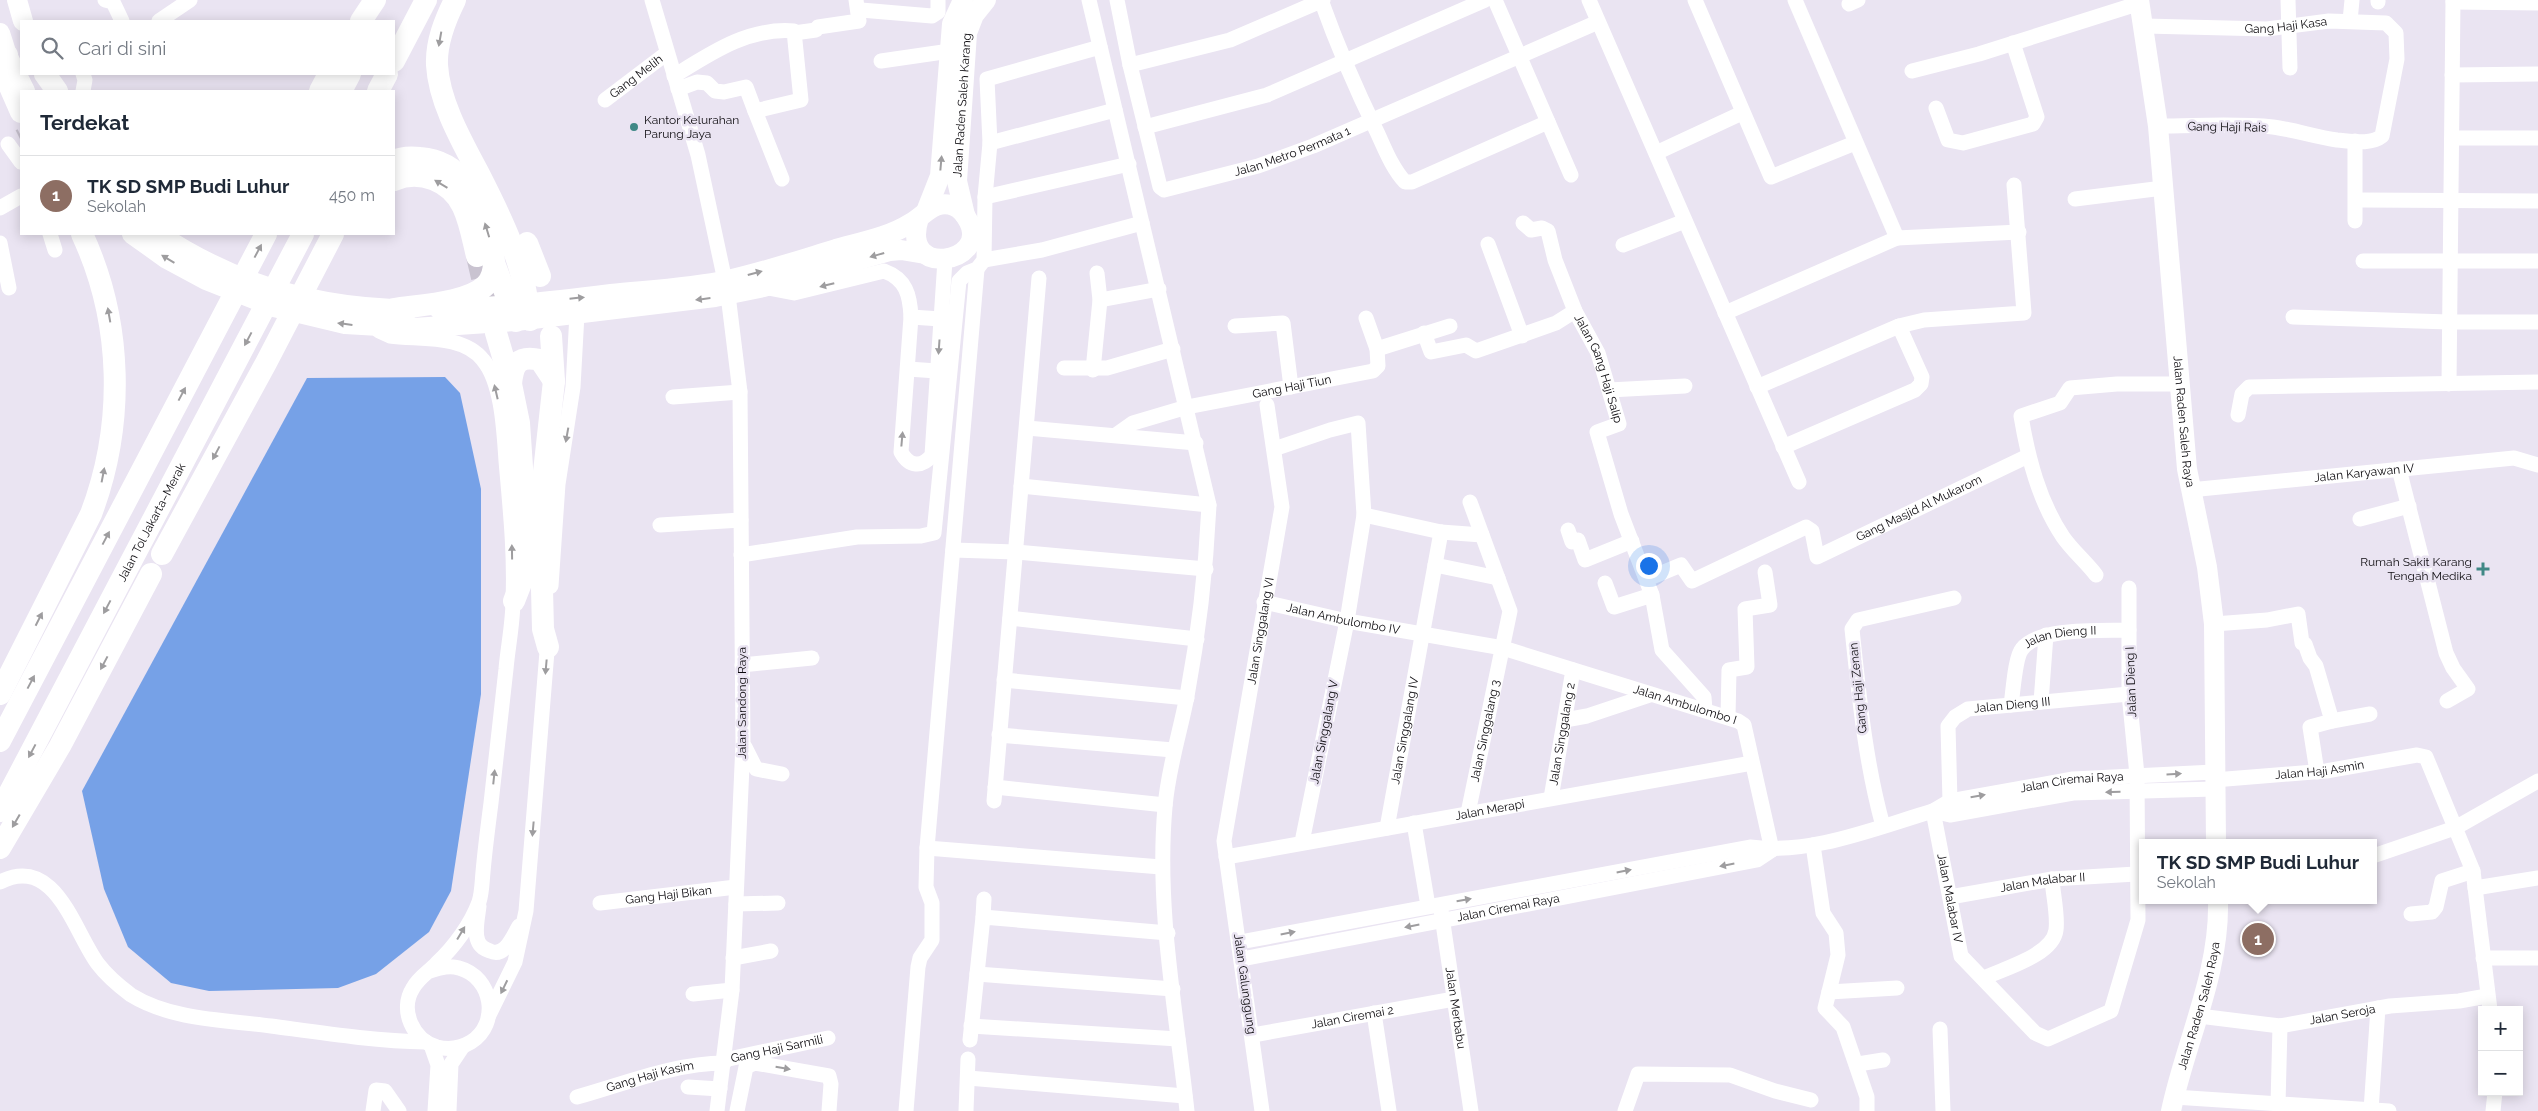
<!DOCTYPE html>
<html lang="id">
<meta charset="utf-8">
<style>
body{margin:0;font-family:Raleway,sans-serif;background:#f2f2f3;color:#1f2937}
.controls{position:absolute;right:15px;bottom:15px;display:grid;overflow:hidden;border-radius:0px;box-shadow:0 2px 12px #0003}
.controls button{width:45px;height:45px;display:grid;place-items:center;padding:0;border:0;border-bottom:1px solid #e0e1e3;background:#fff;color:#1f2937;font:25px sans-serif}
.you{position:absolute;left:1648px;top:565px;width:18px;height:18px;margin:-12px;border:4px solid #fff;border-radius:50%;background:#1a73e8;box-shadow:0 0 0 8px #1a73e833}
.badge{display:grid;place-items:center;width:32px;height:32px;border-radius:50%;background:#0f766e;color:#fff;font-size:16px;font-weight:700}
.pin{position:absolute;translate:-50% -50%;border:2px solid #fff;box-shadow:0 1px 5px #0006}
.popup{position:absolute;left:2139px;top:839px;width:238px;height:65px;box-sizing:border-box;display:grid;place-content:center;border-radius:0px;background:#fff;filter:drop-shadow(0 1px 4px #0005);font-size:16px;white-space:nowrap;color:#747a83}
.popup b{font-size:19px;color:#1f2937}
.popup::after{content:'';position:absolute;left:50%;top:100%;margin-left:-10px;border:10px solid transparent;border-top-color:#fff}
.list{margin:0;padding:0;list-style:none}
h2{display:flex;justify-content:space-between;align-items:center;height:65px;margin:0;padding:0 20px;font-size:21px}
h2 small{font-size:16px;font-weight:400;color:#747a83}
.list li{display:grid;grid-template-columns:32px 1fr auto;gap:15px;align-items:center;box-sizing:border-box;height:80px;padding:0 20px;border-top:1px solid #e0e1e3}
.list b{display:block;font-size:19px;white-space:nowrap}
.list p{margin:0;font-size:16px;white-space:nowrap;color:#747a83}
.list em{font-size:16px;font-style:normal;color:#747a83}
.icon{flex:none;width:28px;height:28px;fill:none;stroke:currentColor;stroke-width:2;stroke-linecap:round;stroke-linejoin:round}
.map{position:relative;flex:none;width:2538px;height:1111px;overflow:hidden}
.search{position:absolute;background:#fff;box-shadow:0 2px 12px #0003;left:20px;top:20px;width:375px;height:55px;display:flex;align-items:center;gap:12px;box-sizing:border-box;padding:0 18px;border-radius:0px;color:#747a83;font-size:19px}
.panel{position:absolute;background:#fff;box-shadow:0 2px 12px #0003;left:20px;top:90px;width:375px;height:145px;border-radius:0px}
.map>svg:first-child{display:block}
</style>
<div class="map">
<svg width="2538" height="1111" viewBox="0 0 2538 1111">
<rect width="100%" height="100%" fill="#eae4f2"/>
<path fill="#76a1e7" d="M445,377L460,393L481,489V694L451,891L429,932L376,974L338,988L209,991L171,983L128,947L104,889L82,791L307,378Z"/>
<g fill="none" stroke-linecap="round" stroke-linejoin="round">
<path stroke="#c9c3d0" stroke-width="15" stroke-dasharray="15 8" stroke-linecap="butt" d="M19,137L21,136"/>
<path stroke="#c9c3d0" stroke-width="22" stroke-dasharray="22 11" stroke-linecap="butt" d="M477,256L488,303"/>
<g stroke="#fff" stroke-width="15">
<path d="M105,0L113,2L122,21"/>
<path d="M652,0L698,155L725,281"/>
<path d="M1089,0L1209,505C1206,569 1199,632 1187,696C1180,733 1168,769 1165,807C1156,908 1176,1010 1187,1111"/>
<path id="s1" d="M1117,0L1130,65L1160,187L1164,190L1258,166L1313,146L1598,22"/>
<path d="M1321,0C1337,45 1356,89 1377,132C1385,149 1392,168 1405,182H1412L1548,122"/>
<path d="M1495,0L1571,175"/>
<path d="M1589,0L1799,482"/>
<path d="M1695,0L1771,177L1855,143"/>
<path d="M1795,0L1897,238"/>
<path d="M2288,0L2290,68"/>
<path d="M2378,2V0"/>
<path d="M2453,2L2538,3"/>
<path d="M1849,4L1858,0"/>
<path d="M861,10L932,16L938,12V0"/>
<path d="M159,21L190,0"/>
<path d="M2350,21L2352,0"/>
<path id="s2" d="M2145,26L2267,29L2329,21L2386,23L2396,33L2397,59L2382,136C2371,145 2351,141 2337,140C2316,137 2295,130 2273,127C2236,123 2196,126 2158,126"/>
<path d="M794,33L816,30L818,27L859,21L856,0"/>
<path d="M881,61L950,51"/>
<path d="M1130,65L1230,40L1323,0"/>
<path d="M1912,71L1979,54L2140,3"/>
<path d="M83,74L85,80L83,91"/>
<path d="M2452,75L2538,74"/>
<path d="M674,76C711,53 749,27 794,31L801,100L755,111L782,179"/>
<path d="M678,89L697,82L707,83L715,91L724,92L746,87L755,111"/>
<path id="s3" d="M605,100L667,53"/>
<path d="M1936,108L1948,140L1963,143L2033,124L2037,117L2013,43"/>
<path d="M1145,127L1267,95L1485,0"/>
<path d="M2452,138H2538"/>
<path d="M990,143L1115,110"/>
<path d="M8,144L21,162"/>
<path d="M1656,153L1742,113"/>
<path d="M985,197L1129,164"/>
<path d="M2075,199L2163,188"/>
<path d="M2361,200L2538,201"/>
<path d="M0,208L21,196"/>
<path d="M2355,221V141"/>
<path id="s4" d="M1523,223L1531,230L1542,228L1548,231L1555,260L1575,311L1598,353L1619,424L1597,432L1621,514L1652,595L1662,650L1704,697L1705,710"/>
<path d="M50,234L55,250"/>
<path d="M0,243L9,288"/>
<path d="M1488,244L1522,336"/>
<path d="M1623,245L1685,221"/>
<path d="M984,260L1042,250L1142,223"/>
<path d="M2363,261H2538"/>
<path d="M768,288L794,293L884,271C906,279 910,295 911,317L901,452C909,467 922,468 932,455L945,260"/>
<path d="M1100,300L1159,289"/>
<path d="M1725,313L1897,238L2019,232"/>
<path d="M911,317L941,319"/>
<path d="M2293,317L2449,322H2538"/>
<path d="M1235,326L1283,323L1291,387"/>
<path d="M379,331L390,336C420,340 463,334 483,360C502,382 504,432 506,461C510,507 515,554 513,600C513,623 508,646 506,669C501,714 496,758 491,803C488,826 485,849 483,872C482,882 482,893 479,902C471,924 454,947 437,963C429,972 419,977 413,988C399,1010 413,1040 437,1047C449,1050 461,1048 471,1042C500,1024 493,977 459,968C449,965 440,968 430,971"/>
<path d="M1424,333L1431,352L1466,345L1476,351L1556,323L1575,311"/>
<path d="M1377,349L1450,326"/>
<path d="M1064,368H1107L1173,349"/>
<path d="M908,369L937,371"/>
<path d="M1093,370L1100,300L1097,273"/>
<path d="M2449,384L2453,0"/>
<path d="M1757,387L1899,326L1924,320L2024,313L2014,185"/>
<path d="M1609,390L1685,386"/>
<path d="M673,397L740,392"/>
<path d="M2238,415L2242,394L2249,387L2538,382"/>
<path d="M1027,428L1196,443"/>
<path id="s5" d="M1116,435L1133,423L1187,407L1373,371L1378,366L1377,349L1366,318"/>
<path d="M1783,447L1915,390L1921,384L1922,377L1899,326"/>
<path d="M1274,449L1330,430L1358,423L1364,515L1347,621L1302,842"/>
<path d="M2399,469L2446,653L2453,668L2468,689L2447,701"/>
<path d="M1021,486L1209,505"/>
<path id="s6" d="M2190,490L2514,458L2538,465"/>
<path d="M1364,515L1441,532L1482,535"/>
<path d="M2360,519L2409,506"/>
<path d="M660,525L741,520"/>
<path d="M1568,530L1572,542L1578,540L1585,560L1632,541"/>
<path d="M953,550L1016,552L1206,569"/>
<path d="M741,555L857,537L921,536L934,533L959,281L967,273L977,269L984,260L985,197L990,143L987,79L1100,47"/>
<path d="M1435,565L1498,578"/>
<path d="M2096,575C2086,562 2072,550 2063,537C2039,501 2028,458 2021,416L2060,403L2070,388L2117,384H2180"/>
<path id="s7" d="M1647,579L1681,565L1692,581L1806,527L1812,531L1817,557L2028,456"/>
<path d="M1605,583L1614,607L1652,595"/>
<path d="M551,586L558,484L573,387L577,314"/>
<path id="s8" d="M1264,602L1347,621L1503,648L1738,721L1744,725L1772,850"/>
<path d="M1010,618L1197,639"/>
<path d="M2214,624L2267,620L2298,614L2302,643L2305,644L2310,658L2316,666L2332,721L2310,727L2317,772"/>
<path d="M742,665L812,658"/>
<path d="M1004,680L1187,698"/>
<path d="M2041,702L2046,635"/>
<path id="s9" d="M2011,705C2013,693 2015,657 2022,649C2038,627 2103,631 2129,630"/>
<path d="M1728,717L1729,670L1747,667L1745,609L1770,605L1765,572"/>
<path d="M1565,720L1587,716L1650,695"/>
<path d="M2332,721L2370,714"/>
<path d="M999,735L1173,750"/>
<path d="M745,747L756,769L782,774"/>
<path id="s10" d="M2214,780L2326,771L2417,755L2426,757L2473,871L2490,1010"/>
<path d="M995,787L1165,805"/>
<path id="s11" d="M1551,798L1573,670"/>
<path d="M994,801L1039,278"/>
<path id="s12" d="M1950,801L1948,726L1955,717L1968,709L2129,694"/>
<path id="s13" d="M1933,811L1961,956L2035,1033L2048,1039L2111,1011L2138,920L2137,775L2129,694V588"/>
<path d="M1933,811L1950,815L2073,793L2214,789"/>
<path id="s14" d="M1468,813L1510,611L1470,502"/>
<path d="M1414,823L1428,906"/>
<path d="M1883,826C1865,761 1859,695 1852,629L1858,620L1954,598"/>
<path id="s15" d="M1387,828L1441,532"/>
<path d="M1813,845L1823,913L1836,933L1838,955L1825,1008L1843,1027L1867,1097V1111"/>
<path d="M927,848L1161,867"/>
<path d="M2373,856L2455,828L2538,781"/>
<path id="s16" d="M1226,857L1752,763"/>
<path d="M0,882C56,854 74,932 98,964C107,976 119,986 131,995C171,1020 226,1020 271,1026C323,1033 374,1041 426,1042"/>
<path d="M2475,888L2538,878"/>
<path id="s17" d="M1950,897L2052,879L2136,874"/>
<path id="s18" d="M600,903L736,887"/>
<path d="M736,904L778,903"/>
<path d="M479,906C478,916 474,932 478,941C480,947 485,949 490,951C505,958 513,936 519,926"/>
<path id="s19" d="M1441,910L1471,1111"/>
<path d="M2411,914L2432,912L2436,907L2442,881L2473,871"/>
<path d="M983,917L984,899"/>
<path id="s20" d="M1240,942L1750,847C1811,855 1875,828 1933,811L1950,801L2073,779L2214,772"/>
<path d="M733,958L771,951"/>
<path d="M2483,958H2538"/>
<path id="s21" d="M1242,959L1757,860L1772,850"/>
<path d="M977,974L1173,989"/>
<path d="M1984,978C2005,968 2053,955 2056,930C2058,915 2053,895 2052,879"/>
<path d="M1829,992L1897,988"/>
<path d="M693,994L732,990"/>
<path d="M1374,1013L1389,1111"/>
<path d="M489,1015L515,962L526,911L548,639"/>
<path id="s22" d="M2199,1016L2280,1026L2390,1006L2459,1001L2487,996"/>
<path d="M971,1026L1178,1039"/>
<path d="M1940,1029L1943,1111"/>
<path id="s23" d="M1253,1035L1454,999"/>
<path d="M970,1040L983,917L1168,933"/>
<path d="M431,1045L438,1065L435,1111"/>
<path id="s24" d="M724,1060L828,1038"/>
<path d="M1858,1064L1883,1060"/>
<path d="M968,1078L1185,1096"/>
<path d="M688,1087L720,1089"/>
<path id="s25" d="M577,1097C624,1084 675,1063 724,1063"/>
<path d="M2174,1097L2389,1111"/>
<path d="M2278,1104L2280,1026"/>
<path d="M2371,1110L2378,1008"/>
<path d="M373,1111L376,1090L385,1091L399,1111"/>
<path d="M449,1111L451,1064L463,1046"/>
<path d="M717,1111L732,990L743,743L740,392L728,295"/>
<path d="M737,1111L746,1067L755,1063L829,1076L831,1084L829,1111"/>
<path d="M906,1111L918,967L920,958L932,940V903L926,887L927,848L977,269"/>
<path d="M966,1111L968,1059"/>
<path id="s26" d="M1262,1111L1224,841L1282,507L1267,405"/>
<path d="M1625,1111L1638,1074L1730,1075L1775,1091L1811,1100"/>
<path d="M2493,1111L2495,1092"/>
</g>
<g stroke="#fff" stroke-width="20">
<path d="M17,0L23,21"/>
<path id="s27" d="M2139,0L2158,126L2187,469L2207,567L2214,624L2216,843"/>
<path d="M0,33L7,55L25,91"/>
<path d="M927,209L940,176L952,24L963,0"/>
<path id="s28" d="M965,215L957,181L967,33L974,15L986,0"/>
<path d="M132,234L167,259L206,280L274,307L345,324L414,328L516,321L715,297L764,287L890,251L901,250L925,254"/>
<path d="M159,234C234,284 320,309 410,309"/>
<path d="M439,309C497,308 554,301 611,294C650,290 690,288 728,280C764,272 800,260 836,249C861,242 889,237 911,223C925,215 935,199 954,206C961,209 966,216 969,222C990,263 899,280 919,218"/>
<path id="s29" d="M2171,1111C2186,1040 2220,974 2218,900"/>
</g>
<g stroke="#fff" stroke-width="22">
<path d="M455,0C445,20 436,42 437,65C439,102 462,142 479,174C503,221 525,266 530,320"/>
<path d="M361,21L375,0"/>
<path d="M7,55V80L21,112"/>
<path d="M394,61L426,0"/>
<path d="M45,74L57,91"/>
<path d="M320,91L329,74"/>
<path d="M341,91L350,74"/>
<path d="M378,91L387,74"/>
<path d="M394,161C402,157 411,157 420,158C462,161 479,198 489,234C493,250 499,271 486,285C468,303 419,305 394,309"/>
<path d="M394,180C420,169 451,181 463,207C470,222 473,240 477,256"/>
<path d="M527,243L540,276"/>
<path d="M494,263L516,321"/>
<path d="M496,333L511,384L519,423L528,555L525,573L514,601"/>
<path d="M511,384C513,364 518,355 540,360L554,381"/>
<path d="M162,554L266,363L333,234"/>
<path d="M548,647L543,629L540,508L554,381L551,336"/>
<path d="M0,694L91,514C125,424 123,322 82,234"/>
<path d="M0,741L266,234"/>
<path id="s30" d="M0,811L303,234"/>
<path d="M0,848L60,746L151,574"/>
</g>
</g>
<defs><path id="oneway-solid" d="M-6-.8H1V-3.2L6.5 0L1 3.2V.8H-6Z" transform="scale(1.25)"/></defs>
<g fill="#9e9d9f">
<use href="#oneway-solid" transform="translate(440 39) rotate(100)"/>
<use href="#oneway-solid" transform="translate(941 163) rotate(-85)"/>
<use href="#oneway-solid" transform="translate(441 184) rotate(-149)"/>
<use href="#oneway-solid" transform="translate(487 230) rotate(-107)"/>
<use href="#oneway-solid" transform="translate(258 251) rotate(-62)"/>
<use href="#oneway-solid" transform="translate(877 255) rotate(164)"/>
<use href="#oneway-solid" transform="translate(168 259) rotate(-149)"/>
<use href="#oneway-solid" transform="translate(755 273) rotate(-15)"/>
<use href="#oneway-solid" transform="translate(827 285) rotate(166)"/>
<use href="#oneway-solid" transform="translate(577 298) rotate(-6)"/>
<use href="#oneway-solid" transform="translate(703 299) rotate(173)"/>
<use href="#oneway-solid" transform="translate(109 315) rotate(-100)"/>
<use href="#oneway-solid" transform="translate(345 324) rotate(-173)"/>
<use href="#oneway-solid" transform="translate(248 339) rotate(118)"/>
<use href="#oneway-solid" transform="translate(939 347) rotate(94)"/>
<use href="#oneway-solid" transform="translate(496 392) rotate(-103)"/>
<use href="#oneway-solid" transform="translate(182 394) rotate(-62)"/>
<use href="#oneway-solid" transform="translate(567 435) rotate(100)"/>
<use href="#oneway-solid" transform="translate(902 439) rotate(-85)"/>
<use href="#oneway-solid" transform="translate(216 453) rotate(118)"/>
<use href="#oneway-solid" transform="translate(103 475) rotate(-79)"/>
<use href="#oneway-solid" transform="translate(106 538) rotate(-62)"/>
<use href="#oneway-solid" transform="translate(512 552) rotate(-91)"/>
<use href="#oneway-solid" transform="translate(107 607) rotate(118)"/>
<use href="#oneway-solid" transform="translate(39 619) rotate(-63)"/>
<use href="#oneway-solid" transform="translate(104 663) rotate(118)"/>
<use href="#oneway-solid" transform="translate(546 667) rotate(95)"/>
<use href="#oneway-solid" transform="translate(31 682) rotate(-62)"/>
<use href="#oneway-solid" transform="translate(32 751) rotate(118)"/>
<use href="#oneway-solid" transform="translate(2174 774) rotate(-3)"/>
<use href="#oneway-solid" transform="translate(494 777) rotate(-84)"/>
<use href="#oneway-solid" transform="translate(2113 792) rotate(179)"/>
<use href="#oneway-solid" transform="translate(1978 796) rotate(-10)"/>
<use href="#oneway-solid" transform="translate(16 821) rotate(120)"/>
<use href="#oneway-solid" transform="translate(533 829) rotate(95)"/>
<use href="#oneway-solid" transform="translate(1727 865) rotate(169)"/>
<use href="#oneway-solid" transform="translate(1624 871) rotate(-11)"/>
<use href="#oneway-solid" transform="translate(1464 900) rotate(-10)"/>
<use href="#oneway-solid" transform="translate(1412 926) rotate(169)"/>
<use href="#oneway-solid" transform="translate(461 933) rotate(-59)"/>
<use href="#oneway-solid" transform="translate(1288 933) rotate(-11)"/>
<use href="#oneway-solid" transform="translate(504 987) rotate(116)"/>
<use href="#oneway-solid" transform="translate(783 1068) rotate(10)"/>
</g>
<g fill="#408886" stroke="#eae4f2" stroke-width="2">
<circle cx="634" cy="127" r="5"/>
<path d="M2480.5 561.5h5v5h5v5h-5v5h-5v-5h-5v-5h5z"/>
</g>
<g text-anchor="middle" stroke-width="5" stroke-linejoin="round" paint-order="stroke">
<g font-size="12" fill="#0d0b0f" stroke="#eae4f2">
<text dy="4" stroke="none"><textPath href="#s2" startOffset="141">Gang Haji Kasa</textPath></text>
<text dy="4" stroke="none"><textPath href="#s3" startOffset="39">Gang Melih</textPath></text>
<text dy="4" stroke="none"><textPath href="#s28" startOffset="111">Jalan Raden Saleh Karang</textPath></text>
<text transform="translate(2227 127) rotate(1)" y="4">Gang Haji Rais</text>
<text dy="4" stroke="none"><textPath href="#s1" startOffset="331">Jalan Metro Permata 1</textPath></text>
<text dy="4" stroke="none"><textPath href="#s4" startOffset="176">Jalan Gang Haji Salip</textPath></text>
<text dy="4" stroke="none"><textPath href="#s5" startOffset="184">Gang Haji Tiun</textPath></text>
<text dy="4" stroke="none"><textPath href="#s27" startOffset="424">Jalan Raden Saleh Raya</textPath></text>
<text dy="4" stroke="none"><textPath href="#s6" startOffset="175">Jalan Karyawan IV</textPath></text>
<text dy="4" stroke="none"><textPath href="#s7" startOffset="329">Gang Masjid Al Mukarom</textPath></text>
<text dy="4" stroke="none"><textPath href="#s30" startOffset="326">Jalan Tol Jakarta–Merak</textPath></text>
<text dy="4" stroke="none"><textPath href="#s8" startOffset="81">Jalan Ambulombo IV</textPath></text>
<text dy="4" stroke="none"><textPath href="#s26" startOffset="486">Jalan Singgalang VI</textPath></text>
<text dy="4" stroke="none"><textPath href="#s9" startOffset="99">Jalan Dieng II</textPath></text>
<text transform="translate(2131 682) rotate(-92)" y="4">Jalan Dieng I</text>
<text transform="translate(1858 688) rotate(-96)" y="4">Gang Haji Zenan</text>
<text transform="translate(742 703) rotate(-90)" y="4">Jalan Sandong Raya</text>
<text dy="4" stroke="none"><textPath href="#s12" startOffset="146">Jalan Dieng III</textPath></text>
<text dy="4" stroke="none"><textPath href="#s8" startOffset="434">Jalan Ambulombo I</textPath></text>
<text dy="4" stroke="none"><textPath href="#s15" startOffset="99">Jalan Singgalang IV</textPath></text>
<text dy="4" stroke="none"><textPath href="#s14" startOffset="84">Jalan Singgalang 3</textPath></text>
<text transform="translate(1324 732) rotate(-79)" y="4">Jalan Singgalang V</text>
<text dy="4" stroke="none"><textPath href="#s11" startOffset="65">Jalan Singgalang 2</textPath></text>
<text dy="4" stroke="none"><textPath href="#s10" startOffset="106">Jalan Haji Asmin</textPath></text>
<text dy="4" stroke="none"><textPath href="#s20" startOffset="850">Jalan Ciremai Raya</textPath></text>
<text dy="4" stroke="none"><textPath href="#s16" startOffset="268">Jalan Merapi</textPath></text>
<text dy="4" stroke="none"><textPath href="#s17" startOffset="94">Jalan Malabar II</textPath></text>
<text dy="4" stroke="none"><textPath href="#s18" startOffset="69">Gang Haji Bikan</textPath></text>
<text dy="4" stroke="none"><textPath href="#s13" startOffset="89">Jalan Malabar IV</textPath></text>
<text dy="4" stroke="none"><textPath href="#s21" startOffset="271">Jalan Ciremai Raya</textPath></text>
<text transform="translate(1245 984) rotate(82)" y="4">Jalan Galunggung</text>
<text dy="4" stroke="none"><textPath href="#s29" startOffset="109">Jalan Raden Saleh Raya</textPath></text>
<text dy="4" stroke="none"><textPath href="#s19" startOffset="99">Jalan Merbabu</textPath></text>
<text dy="4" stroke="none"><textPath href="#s22" startOffset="145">Jalan Seroja</textPath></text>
<text dy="4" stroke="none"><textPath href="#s23" startOffset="101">Jalan Ciremai 2</textPath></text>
<text dy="4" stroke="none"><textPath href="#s24" startOffset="54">Gang Haji Sarmili</textPath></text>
<text dy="4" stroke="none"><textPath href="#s25" startOffset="76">Gang Haji Kasim</textPath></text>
</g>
<g font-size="12" fill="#0d0b0f" stroke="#eae4f2" text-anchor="start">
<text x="644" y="124">Kantor Kelurahan<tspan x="644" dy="14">Parung Jaya</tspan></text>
<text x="2472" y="566" text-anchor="end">Rumah Sakit Karang<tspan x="2472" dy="14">Tengah Medika</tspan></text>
</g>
</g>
</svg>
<div class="controls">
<button>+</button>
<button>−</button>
</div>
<div class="you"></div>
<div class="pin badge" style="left:2258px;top:939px;background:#8d6e63">1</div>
<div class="popup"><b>TK SD SMP Budi Luhur</b>Sekolah</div>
<div class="search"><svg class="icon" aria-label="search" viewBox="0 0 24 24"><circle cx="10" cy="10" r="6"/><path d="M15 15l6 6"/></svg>Cari di sini</div>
<section class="panel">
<h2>Terdekat<small></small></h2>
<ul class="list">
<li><span class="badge" style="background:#8d6e63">1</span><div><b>TK SD SMP Budi Luhur</b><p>Sekolah</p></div><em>450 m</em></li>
</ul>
</section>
</div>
